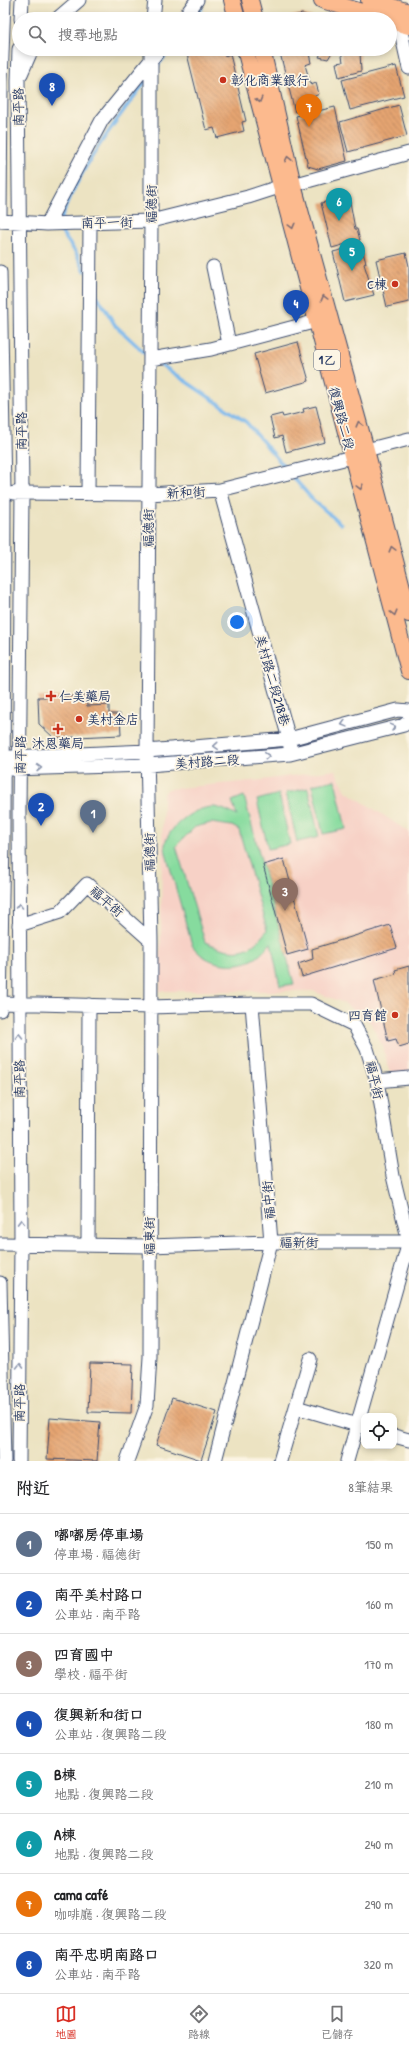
<!DOCTYPE html>
<html lang="zh-TW">
<meta charset="utf-8">
<style>
body{margin:0;font-family:"Patrick Hand","LXGW WenKai TC",sans-serif;background:#f6f6f6;color:#202124}
.controls{position:absolute;right:12px;bottom:12px;display:grid;overflow:hidden;border-radius:8px;box-shadow:0 2px 6px #0003}
.controls button{width:36px;height:36px;display:grid;place-items:center;padding:0;border:0;border-bottom:1px solid #e0e0e0;background:#fff;color:#202124;font:20px sans-serif}
.you{position:absolute;left:237px;top:622px;width:14px;height:14px;margin:-10px;border:3px solid #fff;border-radius:50%;background:#1a73e8;box-shadow:0 0 0 6px #1a73e833}
.badge{display:grid;place-items:center;width:26px;height:26px;border-radius:50%;background:#d93025;color:#fff;font-size:13px;font-weight:700}
.pin{position:absolute;translate:-50% -33px;filter:drop-shadow(0 1px 2px #0008)}
.pin::after{content:'';position:absolute;top:21px;width:14px;height:12px;background:inherit;clip-path:polygon(0 0,100% 0,50% 100%)}
.list{margin:0;padding:0;list-style:none}
h2{display:flex;justify-content:space-between;align-items:center;height:52px;margin:0;padding:0 16px;font-size:17px}
h2 small{font-size:13px;font-weight:400;color:#757577}
.list li{display:grid;grid-template-columns:26px 1fr auto;gap:12px;align-items:center;box-sizing:border-box;height:60px;padding:0 16px;border-top:1px solid #e0e0e0}
.list b{display:block;font-size:15px;white-space:nowrap}
.list p{margin:0;font-size:13px;white-space:nowrap;color:#757577}
.list em{font-size:13px;font-style:normal;color:#757577}
.icon{flex:none;width:22px;height:22px;fill:none;stroke:currentColor;stroke-width:2;stroke-linecap:round;stroke-linejoin:round}
.map{position:relative;flex:none;width:409px;height:1461px;overflow:hidden}
.search{position:absolute;background:#fff;box-shadow:0 2px 6px #0003;left:12px;right:12px;top:12px;height:44px;display:flex;align-items:center;gap:10px;box-sizing:border-box;padding:0 14px;border-radius:22px;color:#757577;font-size:15px}
.sheet{height:532px;background:#fff}
nav{display:flex;justify-content:space-around;align-items:center;box-sizing:border-box;height:56px;border-top:1px solid #e0e0e0;background:#fff;font-size:11px;color:#757577}
nav a{display:grid;justify-items:center;gap:2px}
nav .on{color:#d93025}
.map>svg:first-child{display:block}
</style>
<div class="map">
<svg width="409" height="1461" viewBox="0 0 409 1461">
<defs>
<pattern id="building-back-hatch" width="6" height="6" patternUnits="userSpaceOnUse"><rect width="6" height="6" fill="#e5a471"/><path d="M-1 5l2 2M0 0l6 6M5-1l2 2" fill="none" stroke="#b98660"/></pattern>
</defs>
<rect width="100%" height="100%" fill="#fcf5e5"/>
<filter id="ink" filterUnits="userSpaceOnUse"><feTurbulence type="fractalNoise" baseFrequency=".025" numOctaves="2"/><feDisplacementMap in="SourceGraphic" scale="8" xChannelSelector="R" yChannelSelector="G"/><feConvolveMatrix kernelMatrix="1 2 1 2 8 2 1 2 1" color-interpolation-filters="sRGB"/></filter>
<filter id="wash" filterUnits="userSpaceOnUse"><feTurbulence type="fractalNoise" baseFrequency=".012" numOctaves="4" result="noise"/><feDisplacementMap in="SourceGraphic" scale="16" xChannelSelector="R" yChannelSelector="G"/><feGaussianBlur stdDeviation="0.9" result="paint"/><feColorMatrix in="noise" values="0 0 0 0 0 0 0 0 0 0 0 0 0 0 0 0 0 1.4 0 .05"/><feComposite in="paint" operator="in"/></filter>
<g filter="url(#wash)">
<rect width="100%" height="100%" fill="#ece3c2"/>
<path fill="#f7d1c6" d="M335,770L346,791L409,832V1074L399,1075L389,1070L383,1047L371,1023L344,1003L313,991H160L163,795L168,789L262,780Z"/>
<path fill="#86db9e" stroke="#50857e" fill-rule="evenodd" d="M335,780L346,829L323,834L312,785Z
M308,788L319,837L297,842L286,793Z
M279,794L290,844L268,849L257,800Z
M244,796L294,984L280,986L271,943C266,948 262,954 256,958C235,970 205,965 192,945L167,857C166,853 165,848 165,845C168,826 196,806 214,807C222,808 230,812 237,816L232,801ZM211,823L232,826L239,830L267,930C249,956 232,954 205,942L176,846L195,827Z"/>
<g fill="none" stroke-linecap="round" stroke-linejoin="round">
<path stroke="#7ab8ed" stroke-width="3.5" d="M194,19L202,9
M155,69L171,49
M60,221C79,169 113,124 146,81
M58,227L76,253L85,271
M94,291L115,325L147,355
M157,362L246,422L288,471
M292,476L313,500L341,524"/>
</g>
<g id="blocks">
<path fill="url(#building-back-hatch)" d="M302,14L318,19H283V18Z
M205,49H224L225,56L230,54L246,121L242,122L244,131L217,138L214,128L206,130L187,54Z
M279,49H303L304,55L309,53L311,63L305,65L311,85L316,83L319,94L313,97L316,105L295,112Z
M323,49H334L328,59L319,57Z
M338,49H363L362,53L360,52L361,71L339,77L336,63L343,62L341,50Z
M396,66L404,96L350,110L342,80Z
M399,105L407,136L348,152L340,122Z
M335,107L347,161L318,169L308,166L296,116Z
M349,196L355,229H357L360,240L332,248L321,203Z
M361,245L366,263L364,264L374,295L345,302L333,252Z
M406,253L409,266V302L387,307L376,260Z
M298,342L309,381L265,393L254,354Z
M316,406L325,442L286,452L282,436L275,438L270,417L282,414L283,417L304,412L303,409Z
M86,696L87,706L109,705V714H120L121,735L54,738L39,724L38,697Z
M284,859L308,949L287,955L263,865Z
M390,925L397,948L302,977L298,964L313,959L312,949Z
M409,966V1044L399,1047L396,1039L388,1041L374,980L396,974L395,970Z
M90,1363L133,1364L131,1413L88,1412Z
M172,1398L217,1412L201,1460L156,1445Z
M50,1418L100,1422L97,1461L47,1459Z"/>
</g>
</g>
<g filter="url(#ink)">
<use href="#blocks" fill-opacity="0" stroke="#3a4a6d" stroke-width="1"/>
<g fill="none" stroke-linecap="round" stroke-linejoin="round">
<defs>
<path id="minor" d="M21,19L22,0
M57,19L79,0
M153,19L155,0
M183,19L197,0
M399,23L409,68
M21,74L32,49
M293,185L409,153
M0,214L1,82L4,0
M0,221L47,224L151,221L248,197L282,186
M47,224L102,120L160,49
M213,267L229,344
M0,272L4,492L3,837L0,1010
M150,359L211,349L317,321
M220,490L289,739L290,747
M14,493L148,494L220,490L352,457L366,450L409,439
M88,494L90,223
M11,757L147,751L289,739L398,710L409,711
M12,769L148,765L290,754L404,725L409,721
M19,925L60,912L87,884L151,941
M0,1003L150,1007L252,1004H311L354,1025L367,1049L377,1081L393,1176L409,1242L347,1461
M377,1081L409,1078
M0,1244L149,1246L271,1242H409
M88,1245L89,1005
M0,1283L4,1461
M296,1407L364,1427
M394,1436L409,1440
M19,1461L21,1243L19,812L22,493L18,81L19,49
M127,1461L147,1405L150,1357L151,941L147,751L151,221V49
M215,1461L271,1242L252,1004
M280,1461L310,1359"/>
<path id="major" d="M232,0L237,19
M250,0L255,19
M322,0L385,19
M369,0L409,12
M390,21L409,26
M245,49L409,671
M262,49L293,185L366,450L409,614"/>
</defs>
<use href="#minor" stroke="#3a4a6d" stroke-width="15"/>
<use href="#major" stroke="#3a4a6d" stroke-width="18"/>
<use href="#minor" stroke="#fff" stroke-width="13"/>
<use href="#major" stroke="#fcba8e" stroke-width="16"/>
</g>
<defs><path id="oneway-chevron" d="M-2-3.5L2.5 0L-2 3.5" fill="none" stroke-width="1.6" stroke-linecap="round" stroke-linejoin="round"/></defs>
<g stroke="#806e74">
<use href="#oneway-chevron" transform="translate(259 100) rotate(75)"/>
<use href="#oneway-chevron" transform="translate(288 159) rotate(-102)"/>
<use href="#oneway-chevron" transform="translate(292 226) rotate(75)"/>
<use href="#oneway-chevron" transform="translate(324 298) rotate(-105)"/>
<use href="#oneway-chevron" transform="translate(359 424) rotate(-105)"/>
<use href="#oneway-chevron" transform="translate(360 487) rotate(75)"/>
<use href="#oneway-chevron" transform="translate(392 549) rotate(-105)"/>
<use href="#oneway-chevron" transform="translate(394 613) rotate(75)"/>
</g>
<g stroke="#8d97ae">
<use href="#oneway-chevron" transform="translate(344 724) rotate(165)"/>
<use href="#oneway-chevron" transform="translate(393 727) rotate(-15)"/>
<use href="#oneway-chevron" transform="translate(216 746) rotate(176)"/>
<use href="#oneway-chevron" transform="translate(267 756) rotate(-5)"/>
<use href="#oneway-chevron" transform="translate(39 768) rotate(-1)"/>
<use href="#oneway-chevron" transform="translate(19 906) rotate(-90)"/>
<use href="#oneway-chevron" transform="translate(19 1036) rotate(-91)"/>
<use href="#oneway-chevron" transform="translate(21 1222) rotate(-91)"/>
<use href="#oneway-chevron" transform="translate(20 1366) rotate(-89)"/>
</g>
</g>
<g fill="#c8321e" stroke="#fcf5e5" stroke-width="1.5">
<circle cx="223" cy="80" r="4"/>
<circle cx="395" cy="284" r="4"/>
<path d="M49 690h4v4h4v4h-4v4h-4v-4h-4v-4h4z"/>
<circle cx="79" cy="719" r="4"/>
<path d="M56 723h4v4h4v4h-4v4h-4v-4h-4v-4h4z"/>
<circle cx="395" cy="1015" r="4"/>
</g>
<g text-anchor="middle" stroke-width="3.5" stroke-linejoin="round" paint-order="stroke">
<rect fill="#fcf5e5" stroke="#5e6a86" stroke-width="1" x="314" y="350" width="26" height="20" rx="3"/>
<g font-size="12" font-weight="bold" fill="#1b2f5e">
<text x="327" y="364">1乙</text>
</g>
<g font-size="13" fill="#1b2f5e" stroke="#fcf5e5" text-anchor="start">
<text x="231" y="85">彰化商業銀行</text>
<text x="387" y="289" text-anchor="end">C棟</text>
<text x="59" y="701">仁美藥局</text>
<text x="87" y="724">美村金店</text>
<text x="58" y="748" text-anchor="middle">沐恩藥局</text>
<text x="387" y="1020" text-anchor="end">四育館</text>
</g>
<g font-size="13" fill="#1b2f5e" stroke="#fcf5e5">
<text transform="translate(18 107) rotate(-91)" y="5">南平路</text>
<text transform="translate(151 204) rotate(-90)" y="5">福德街</text>
<text transform="translate(107 222) rotate(-1)" y="5">南平一街</text>
<text transform="translate(342 418) rotate(75)" y="5">復興路二段</text>
<text transform="translate(21 431) rotate(-90)" y="5">南平路</text>
<text transform="translate(186 492) rotate(-3)" y="5">新和街</text>
<text transform="translate(148 528) rotate(-90)" y="5">福德街</text>
<text transform="translate(273 680) rotate(74)" y="5">美村路二段218巷</text>
<text transform="translate(20 755) rotate(-89)" y="5">南平路</text>
<text transform="translate(207 761) rotate(-4)" y="5">美村路二段</text>
<text transform="translate(149 852) rotate(-91)" y="5">福德街</text>
<text transform="translate(107 901) rotate(41)" y="5">福平街</text>
<text transform="translate(19 1079) rotate(-91)" y="5">南平路</text>
<text transform="translate(375 1080) rotate(77)" y="5">福平街</text>
<text transform="translate(268 1200) rotate(-95)" y="5">福中街</text>
<text transform="translate(149 1236) rotate(-90)" y="5">福東街</text>
<text x="299" y="1247">福新街</text>
<text transform="translate(19 1403) rotate(-89)" y="5">南平路</text>
</g>
</g>
</svg>
<div class="controls">
<button><svg class="icon" aria-label="locate" viewBox="0 0 24 24"><circle cx="12" cy="12" r="6"/><path d="M12 2v4M12 18v4M2 12h4M18 12h4"/></svg></button>
</div>
<div class="you"></div>
<div class="pin badge" style="left:93px;top:833px;background:#5c6f8a">1</div>
<div class="pin badge" style="left:41px;top:826px;background:#1a4fb4">2</div>
<div class="pin badge" style="left:285px;top:911px;background:#8d6e63">3</div>
<div class="pin badge" style="left:296px;top:323px;background:#1a4fb4">4</div>
<div class="pin badge" style="left:352px;top:271px;background:#0f9aa8">5</div>
<div class="pin badge" style="left:339px;top:221px;background:#0f9aa8">6</div>
<div class="pin badge" style="left:309px;top:127px;background:#e8710a">7</div>
<div class="pin badge" style="left:52px;top:106px;background:#1a4fb4">8</div>
<div class="search"><svg class="icon" aria-label="search" viewBox="0 0 24 24"><circle cx="10" cy="10" r="6"/><path d="M15 15l6 6"/></svg>搜尋地點</div>
</div>
<section class="sheet">
<h2>附近<small>8筆結果</small></h2>
<ul class="list">
<li><span class="badge" style="background:#5c6f8a">1</span><div><b>嘟嘟房停車場</b><p>停車場 · 福德街</p></div><em>150 m</em></li>
<li><span class="badge" style="background:#1a4fb4">2</span><div><b>南平美村路口</b><p>公車站 · 南平路</p></div><em>160 m</em></li>
<li><span class="badge" style="background:#8d6e63">3</span><div><b>四育國中</b><p>學校 · 福平街</p></div><em>170 m</em></li>
<li><span class="badge" style="background:#1a4fb4">4</span><div><b>復興新和街口</b><p>公車站 · 復興路二段</p></div><em>180 m</em></li>
<li><span class="badge" style="background:#0f9aa8">5</span><div><b>B棟</b><p>地點 · 復興路二段</p></div><em>210 m</em></li>
<li><span class="badge" style="background:#0f9aa8">6</span><div><b>A棟</b><p>地點 · 復興路二段</p></div><em>240 m</em></li>
<li><span class="badge" style="background:#e8710a">7</span><div><b>cama café</b><p>咖啡廳 · 復興路二段</p></div><em>290 m</em></li>
<li><span class="badge" style="background:#1a4fb4">8</span><div><b>南平忠明南路口</b><p>公車站 · 南平路</p></div><em>320 m</em></li>
</ul>
</section>
<nav>
<a class="on"><svg class="icon" aria-label="map" viewBox="0 0 24 24"><path d="M3 6l6-2 6 2 6-2v14l-6 2-6-2-6 2zM9 4v14M15 6v14"/></svg>地圖</a>
<a><svg class="icon" aria-label="directions" viewBox="0 0 24 24"><path d="M12 3l9 9-9 9-9-9zM9 14v-3h6M13 9l2 2-2 2"/></svg>路線</a>
<a><svg class="icon" aria-label="saved" viewBox="0 0 24 24"><path d="M7 4h10v16l-5-4-5 4z"/></svg>已儲存</a>
</nav>
